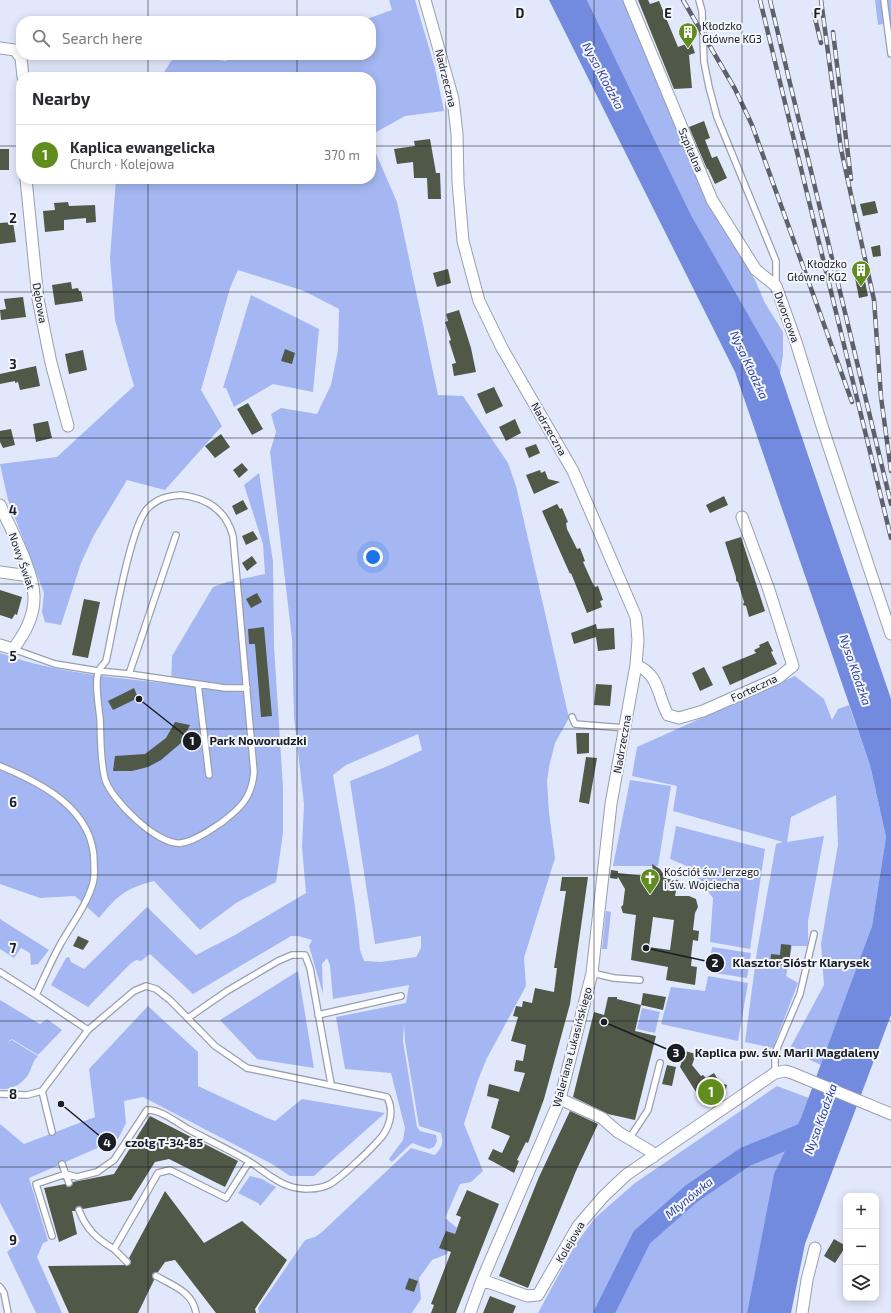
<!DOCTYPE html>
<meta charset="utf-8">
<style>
body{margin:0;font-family:"Exo 2",sans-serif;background:#f2f2f3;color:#2b2b33}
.controls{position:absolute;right:12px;bottom:12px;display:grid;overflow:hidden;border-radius:8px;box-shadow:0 2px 10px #0003}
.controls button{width:36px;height:36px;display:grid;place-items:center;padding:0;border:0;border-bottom:1px solid #e1e1e2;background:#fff;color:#2b2b33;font:20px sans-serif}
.you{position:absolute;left:373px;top:557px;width:14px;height:14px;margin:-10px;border:3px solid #fff;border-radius:50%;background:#1a73e8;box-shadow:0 0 0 6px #1a73e833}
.badge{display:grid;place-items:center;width:26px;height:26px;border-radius:50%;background:#618d1f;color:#fff;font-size:13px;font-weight:700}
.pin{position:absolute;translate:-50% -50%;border:2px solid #fff;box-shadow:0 1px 4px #0006}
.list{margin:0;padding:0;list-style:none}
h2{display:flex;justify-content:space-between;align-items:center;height:52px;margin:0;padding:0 16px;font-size:17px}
h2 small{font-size:13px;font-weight:400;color:#7c7c81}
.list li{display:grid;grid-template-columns:26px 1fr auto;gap:12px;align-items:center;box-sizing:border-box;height:60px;padding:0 16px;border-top:1px solid #e1e1e2}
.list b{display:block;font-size:15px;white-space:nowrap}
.list p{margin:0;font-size:13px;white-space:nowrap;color:#7c7c81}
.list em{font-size:13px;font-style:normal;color:#7c7c81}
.icon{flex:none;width:22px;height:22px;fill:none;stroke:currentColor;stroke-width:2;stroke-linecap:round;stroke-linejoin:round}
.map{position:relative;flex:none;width:891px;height:1313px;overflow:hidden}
.search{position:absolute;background:#fff;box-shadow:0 2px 10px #0003;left:16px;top:16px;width:360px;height:44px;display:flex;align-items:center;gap:10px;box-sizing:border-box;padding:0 14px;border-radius:16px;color:#7c7c81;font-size:15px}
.panel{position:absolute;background:#fff;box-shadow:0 2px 10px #0003;left:16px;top:72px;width:360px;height:112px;border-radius:16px}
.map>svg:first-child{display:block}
</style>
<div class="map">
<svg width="891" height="1313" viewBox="0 0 891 1313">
<rect width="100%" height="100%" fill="#e2e8fb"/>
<path fill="#a4b7f2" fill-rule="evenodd" d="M389,0H415L435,68L444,111L405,116L371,135V77H161L175,55H198L225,61L240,55H371V21H361L392,10Z
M587,0H626L719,221L755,280L765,303L783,332V355L780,374L692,217Z
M875,0H891V22L878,25Z
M371,142L397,202L438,395L463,396L508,463L516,486L569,718L555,743L549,767L547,781L549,813L555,858L524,958L526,986L487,1058L478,1080L464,1124L483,1171L471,1182L460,1184L445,1218L457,1228L447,1254L432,1260L419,1278L421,1299L412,1313H259L258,1308L305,1240L315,1237L322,1232L411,1148L435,1155C442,1147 444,1143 441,1133L419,1126L405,1041L404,1024L403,1041L417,1127L420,1131L436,1135L437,1141L434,1147L429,1149L412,1143L392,1162L389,1159L403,1140L405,1128L391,1073L345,1069L336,1017L406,1003L409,985L333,999L330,965L327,958L322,964L323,994L309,946L312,940L298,936H291L193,994L150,954L141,961L136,960L130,964L88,1007L51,985L66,958L69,957L71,962L84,969L147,907L196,955L235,935L306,893L302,847L304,804L294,717L292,639L270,452L276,432L271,414L281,408L317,414L331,385L338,350L339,309L304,291L238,270L230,288L201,390L222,426L165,490L127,480L94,535L81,563L61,625L45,622L42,612L44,593L8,500L0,464L57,457L134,386L115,320L110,258L116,179H371ZM418,734L422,750L388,766L350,781L375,944L421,936V948L416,957L381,962L364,961L360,950C355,891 342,833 333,775L346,765Z
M251,295L319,329L313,392L273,384L234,407L226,388H223Z
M259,473L273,561L274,646L283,788V833L276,882L236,903L200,930L154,881C126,888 117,896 99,918L75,896L40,898L0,884V653C55,673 113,677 171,684L172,656L213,587L227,582L265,574L263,544L244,485Z
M795,676L824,699L832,720L838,709L849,705L870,765L886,837L872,926L821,1065L789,1050L824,985L821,944L838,845L836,795L791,817L787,842L824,836L808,921V946H792L786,976L798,983L773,1048L745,1042L757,951L776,844L783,842L673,811L677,786L632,776L637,747Z
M630,780L671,786L658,866H613Z
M676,826L765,849L750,949L710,942L713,898L689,867L670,859Z
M606,911L611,912L607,949H602Z
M0,919L49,950L38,964L31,965L30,953L21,948L14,958L0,949Z
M712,947L751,953L747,978L708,972Z
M298,971L314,1068L257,1059L220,1020Z
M708,976L748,983L738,1041L661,1024L671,987L705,991Z
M0,1000L40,1024L47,1019L62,1030L38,1055L12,1039L7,1042L12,1040L38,1056C32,1062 32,1068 28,1075C21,1085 11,1090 0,1089Z
M148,1006L198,1052V1086L267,1118L275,1121L302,1099L385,1113L314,1176H290L272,1164L143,1097L124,1101L126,1123L118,1139L29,1178L48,1241L43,1243L37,1257L62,1313H36L7,1252L20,1241L0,1203V1124L24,1144L95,1117L89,1069Z
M642,1008L660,1012L655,1033L637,1029Z
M777,1086L809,1098L758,1258L747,1313H538L575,1245L595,1218L635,1183Z
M250,1176L262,1179L276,1187L260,1206L258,1203L238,1193Z"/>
<path fill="#738bdf" d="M549,0H587L692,217L778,367L891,699V1015L805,1244L791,1313H747L774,1174L801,1118L872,926L886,837L870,765L735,372Z"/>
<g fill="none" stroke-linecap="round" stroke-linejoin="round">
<path stroke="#738bdf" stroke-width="20" d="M604,1313L642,1237L691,1194L745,1157L815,1128"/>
</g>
<path fill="#505848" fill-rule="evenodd" d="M638,0H648L650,4L659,1L678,47L691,42L695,53L689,55L692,88L674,89Z
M704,121L710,138L705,140L712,158L717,156L727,178L715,184L708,169H707L689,127Z
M430,139L436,173H440L441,199H428L427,178H414L413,162L397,164L394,149L415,146L414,141Z
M0,149H9V170H0Z
M875,201L878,213L863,216L860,204Z
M68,202L69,206L95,205L96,222L86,223V218L64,220V230L45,232L43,211L55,210L54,203Z
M13,222L16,242L0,244V223Z
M880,245L881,256L873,257L871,247Z
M448,269L451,283L437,287L433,273Z
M864,276L868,296L859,298L855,278Z
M71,282L72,289L78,288L79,291H81L83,301L55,305L52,285Z
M23,297L26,317L1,320L0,310L6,309L4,299Z
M459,310L471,348L476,372L454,376L452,364L456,363L449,341L451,340L445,322L448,321L446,314Z
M285,349L295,353L292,364L281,361Z
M83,350L87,370L69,374L65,354Z
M36,366L40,386L20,390L18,382L15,383V381L0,384V374Z
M494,387L503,406L486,414L477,394Z
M248,403L263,429L252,435L237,409Z
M515,419L521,433L506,441L499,427Z
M48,421L52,438L36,442L33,424Z
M11,429L15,445L3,448L0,442V431Z
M221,434L230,447L215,458L205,446Z
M536,444L540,453L529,458L525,448Z
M242,463L248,470L239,478L233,470Z
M540,470L541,473L545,471L548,479L560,482L534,494L526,475Z
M724,496L728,505L710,513L706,505Z
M243,500L248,509L236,515L232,506Z
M557,504L560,509L562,508L568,522L566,523L567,529L577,549L580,548L585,561L583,562L592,582L595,587L598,586L603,600L600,601L602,607L587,613L571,573L570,574L542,511Z
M253,531L258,539L246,545L242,536Z
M741,537L765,611L749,617L746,606L743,605L744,602L738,582L736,581V577L725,542Z
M252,556L257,563L247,571L242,563Z
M0,590L22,597L17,615L15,614L12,619L0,615Z
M257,593L262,602L251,608L246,599Z
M84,599L100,602L88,658L72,655Z
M596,624L597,629L614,628L615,649L598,651L596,637L574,644L571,633Z
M264,627L272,716L261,717L255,644H249L248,629Z
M768,641L773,651L771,652L777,664L730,685L722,667L756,653L754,650L760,647L759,645Z
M704,667L713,685L700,691L692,673Z
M596,684L612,685L610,706L594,705Z
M134,688L138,698L113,710L108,701Z
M175,722L190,725L181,743L161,760L148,767L132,771H113L115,756L145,754L166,738Z
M576,733H589V753L577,754Z
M586,757L597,758L589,804L579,802Z
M652,864L660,869L667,879L678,880L675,896H689L696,899L698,907L695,913L693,930L699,931L698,941L693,940L691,957H692L691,966L697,967L695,985L666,980L668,967L631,960L636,915L623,913L621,907L623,905L625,889L618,877L617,879L610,878L611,870L618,871V873L646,876L647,873H653ZM653,917L674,920L670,950L649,947Z
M562,877H588L570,1004L544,1099L528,1143L526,1142L517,1160L519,1161L514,1173L488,1159L493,1149L502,1153L510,1136L491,1128L499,1099L487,1096L489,1084L519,1092L525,1073L514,1071L516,1060L523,1061L526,1045L511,1041L518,1017L513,1016L516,1006L522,1007L523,1001L532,1003L535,988L554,992L557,968H554L566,891H560Z
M78,936L89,941L83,950L73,946Z
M781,944L791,945L789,966L770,964L771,954L780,955Z
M643,993L666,997L663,1010L641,1005Z
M608,997H617V999L641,1005L635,1031L656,1036L635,1120L608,1114L573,1097L594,1012L604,1015Z
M685,1051L696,1054L692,1065L701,1076L703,1075L706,1078L714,1073L720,1083L727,1085L725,1093L705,1106L680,1067Z
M667,1065L676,1067L672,1086L662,1084Z
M570,1111L598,1124L576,1171L528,1288L499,1276L539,1177Z
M150,1116L238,1161L225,1187L169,1159L155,1162L131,1200L83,1209L80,1206L76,1207L75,1211H72L77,1234L59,1242L44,1188L65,1184L70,1187L73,1182L114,1174Z
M467,1190L499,1204L456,1313H431L434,1305L431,1304L451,1252L439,1248L446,1231L455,1234L461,1217L456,1215Z
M165,1191L204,1243L242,1221L287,1260L255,1309L256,1313H216L175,1260L165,1262L158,1272L152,1274L154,1280L138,1313H69L48,1266L130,1265L131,1261L129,1258Z
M834,1239L846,1246L835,1263L824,1256Z
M409,1278L418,1281L414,1292L405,1289Z
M490,1296L516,1306L513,1313H483Z"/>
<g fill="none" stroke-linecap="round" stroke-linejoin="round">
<defs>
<path id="lane" d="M699,0L702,11L704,62L709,87L717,117L776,261V286
M884,0L891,54
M181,495C207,498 226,510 233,536L254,772C252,797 241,808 221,823C210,830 195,841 181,843C158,846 111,800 105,779C100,760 101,738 100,719C99,708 94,680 99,671C100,667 104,664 106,661C113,631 130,525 148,508C158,498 168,496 181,495Z
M13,649L55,664L98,671L129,674L176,535
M129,674L225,688H247
M198,684L209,775
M572,717L575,724L625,728
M0,766C42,783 94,810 94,862C94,869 95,876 93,883C87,905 71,925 60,945C51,961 44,978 36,995L0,972
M592,973L614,978L640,980
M36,995L88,1030L134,991L146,986L156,989L170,1000L215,1046L247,1068L387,1097C395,1112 389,1130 378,1141C369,1151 339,1180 328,1185C317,1190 300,1190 289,1186C274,1181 263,1170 250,1162C230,1150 208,1140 188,1129C176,1122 160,1109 147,1110L114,1160L97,1172L77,1177L66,1174L36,1184L52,1236
M318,1015L401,996
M188,1018L227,991L278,961L292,955H305L310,968L331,1084
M775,1073V1053L800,994L814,934
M42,1091L52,1132
M0,1094L27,1095L42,1091L88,1030
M629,1139L648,1110L660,1063
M62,1164L69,1183
M79,1210C86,1229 97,1239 114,1249L158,1173L170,1170L226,1198L249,1162
M114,1249L127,1262
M156,1276C172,1285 193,1292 196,1313
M0,1287L4,1293L8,1313"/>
<path id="street" d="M425,0L453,99L457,134L458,182L463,241L479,301L502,348L573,471L636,617L638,640L636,665L611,804L592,973L560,1099L482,1280L470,1313
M629,0L712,200L756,270L776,286L796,342L822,426L891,634
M0,48L15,50L21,58L23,77
M26,179L38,299L51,363L68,426
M0,505C10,528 35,573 34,598C34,616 24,635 13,649L0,645
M0,572L29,576
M636,665C660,675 657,695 668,715L679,718L703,711L778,678L793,666L769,590L742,517
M560,1099L602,1118L618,1132L650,1151L653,1157
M482,1280L527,1296L538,1295L578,1226L603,1197L626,1175L775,1073L785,1071L792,1073L891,1114
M802,1313L807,1280L815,1248"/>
</defs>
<use href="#lane" stroke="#999fb0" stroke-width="8"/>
<use href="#street" stroke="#999fb0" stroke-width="13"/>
<use href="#lane" stroke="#fff" stroke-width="5.5"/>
<use href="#street" stroke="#fff" stroke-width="11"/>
<defs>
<path id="rail" d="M683,0L735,89L752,125L852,402
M760,0L891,538
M770,0L891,504
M821,0L841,149L874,300L881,397L891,471
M814,14L821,43
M833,32L851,179"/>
</defs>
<use href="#rail" stroke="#5e616c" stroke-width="4.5"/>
<use href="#rail" stroke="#f3f6fd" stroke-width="3" stroke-dasharray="9" stroke-linecap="butt"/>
</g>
<path fill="none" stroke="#1b1d24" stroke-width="1" stroke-opacity="0.55" d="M148,0V21M297,0V21M446,0V1313M594,0V1313M742,0V1313M148,55V77M297,55V77M0,146H21M371,146H891M148,179V1313M297,179V1313M0,292H891M0,438H891M0,584H891M0,729H891M0,875H891M0,1021H891M0,1167H891"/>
<defs>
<symbol id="building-pin" viewBox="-11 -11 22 30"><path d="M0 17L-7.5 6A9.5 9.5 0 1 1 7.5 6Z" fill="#618d1f" stroke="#f3f6fd"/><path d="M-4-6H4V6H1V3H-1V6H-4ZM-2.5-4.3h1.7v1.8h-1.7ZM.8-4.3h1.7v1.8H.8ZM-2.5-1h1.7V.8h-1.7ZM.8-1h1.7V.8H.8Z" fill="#fff"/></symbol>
<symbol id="church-pin" viewBox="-11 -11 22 30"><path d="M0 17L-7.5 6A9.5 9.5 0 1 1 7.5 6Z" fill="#618d1f" stroke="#f3f6fd"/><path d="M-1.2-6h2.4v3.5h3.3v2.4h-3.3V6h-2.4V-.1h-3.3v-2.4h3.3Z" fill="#fff"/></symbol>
</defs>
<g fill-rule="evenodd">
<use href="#building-pin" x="677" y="21" width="22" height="30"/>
<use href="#building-pin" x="850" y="259" width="22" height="30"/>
<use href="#church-pin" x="639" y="867" width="22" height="30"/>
</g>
<g text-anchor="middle" stroke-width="4" stroke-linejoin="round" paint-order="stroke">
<g font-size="11" fill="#1b1d24" stroke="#f3f6fd" text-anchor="start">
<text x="702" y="30">Kłodzko<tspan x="702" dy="13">Główne KG3</tspan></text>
<text x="847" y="268" text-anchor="end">Kłodzko<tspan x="847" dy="13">Główne KG2</tspan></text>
<text x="664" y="876">Kościół św. Jerzego<tspan x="664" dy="13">i św. Wojciecha</tspan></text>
</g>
<g font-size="11" fill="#1b1d24" stroke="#f3f6fd">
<text transform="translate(446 78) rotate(76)" y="4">Nadrzeczna</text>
<text transform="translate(691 150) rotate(67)" y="4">Szpitalna</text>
<text transform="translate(40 303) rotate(80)" y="4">Dębowa</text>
<text transform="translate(787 317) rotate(70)" y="4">Dworcowa</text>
<text transform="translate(549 429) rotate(60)" y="4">Nadrzeczna</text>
<text transform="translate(22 561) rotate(71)" y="4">Nowy Świat</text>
<text transform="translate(754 688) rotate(-25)" y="4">Forteczna</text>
<text transform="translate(622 744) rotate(-80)" y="4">Nadrzeczna</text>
<text transform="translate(572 1047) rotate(-75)" y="4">Waleriana Łukasińskiego</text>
<text transform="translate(570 1242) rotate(-59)" y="4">Kolejowa</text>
</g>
<g font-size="12" font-style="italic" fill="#2f40a1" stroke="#f3f6fd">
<text transform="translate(603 76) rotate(62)" y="4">Nysa Kłodzka</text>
<text transform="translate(749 365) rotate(65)" y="4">Nysa Kłodzka</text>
<text transform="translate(855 670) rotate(71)" y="4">Nysa Kłodzka</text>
<text transform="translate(821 1119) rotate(-70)" y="4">Nysa Kłodzka</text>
<text transform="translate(689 1198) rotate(-39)" y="4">Młynówka</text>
</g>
</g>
<g font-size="13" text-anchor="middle" font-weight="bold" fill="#1b1d24" stroke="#f3f6fd" stroke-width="4" stroke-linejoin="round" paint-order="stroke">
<text x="520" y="18">D</text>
<text x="668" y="18">E</text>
<text x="817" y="18">F</text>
<text x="13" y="223">2</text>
<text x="13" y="369">3</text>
<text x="13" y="515">4</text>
<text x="13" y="661">5</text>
<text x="13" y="807">6</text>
<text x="13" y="953">7</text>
<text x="13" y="1099">8</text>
<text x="13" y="1245">9</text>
</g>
<path fill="none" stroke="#1b1d24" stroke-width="1.5" d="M139 699L192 741M646 948L715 963M604 1022L676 1053M61 1104L107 1142"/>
<g fill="#1b1d24" stroke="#f3f6fd" stroke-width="1.5">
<circle cx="139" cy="699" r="4"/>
<circle cx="646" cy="948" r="4"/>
<circle cx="604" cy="1022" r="4"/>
<circle cx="61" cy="1104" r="4"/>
<circle cx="192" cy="741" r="10"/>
<circle cx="715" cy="963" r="10"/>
<circle cx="676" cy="1053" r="10"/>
<circle cx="107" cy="1142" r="10"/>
</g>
<g font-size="12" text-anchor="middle" font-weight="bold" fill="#fff">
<text x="192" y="745">1</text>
<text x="715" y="967">2</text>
<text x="676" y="1057">3</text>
<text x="107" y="1147">4</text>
</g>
<g font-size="12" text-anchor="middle" font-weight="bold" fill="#1b1d24" stroke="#f3f6fd" stroke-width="4" stroke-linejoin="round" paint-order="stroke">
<text x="258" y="745">Park Noworudzki</text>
<text x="801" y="967">Klasztor Sióstr Klarysek</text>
<text x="787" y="1057">Kaplica pw. św. Marii Magdaleny</text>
<text x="164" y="1147">czołg T-34-85</text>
</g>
</svg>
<div class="controls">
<button>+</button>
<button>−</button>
<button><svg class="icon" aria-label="layers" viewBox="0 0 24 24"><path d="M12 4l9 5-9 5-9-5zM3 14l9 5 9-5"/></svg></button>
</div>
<div class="you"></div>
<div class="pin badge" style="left:711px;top:1092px">1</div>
<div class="search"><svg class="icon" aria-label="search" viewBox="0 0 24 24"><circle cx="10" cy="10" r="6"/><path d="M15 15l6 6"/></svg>Search here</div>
<section class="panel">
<h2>Nearby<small></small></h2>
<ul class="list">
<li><span class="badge">1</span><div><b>Kaplica ewangelicka</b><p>Church · Kolejowa</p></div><em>370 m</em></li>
</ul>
</section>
</div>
